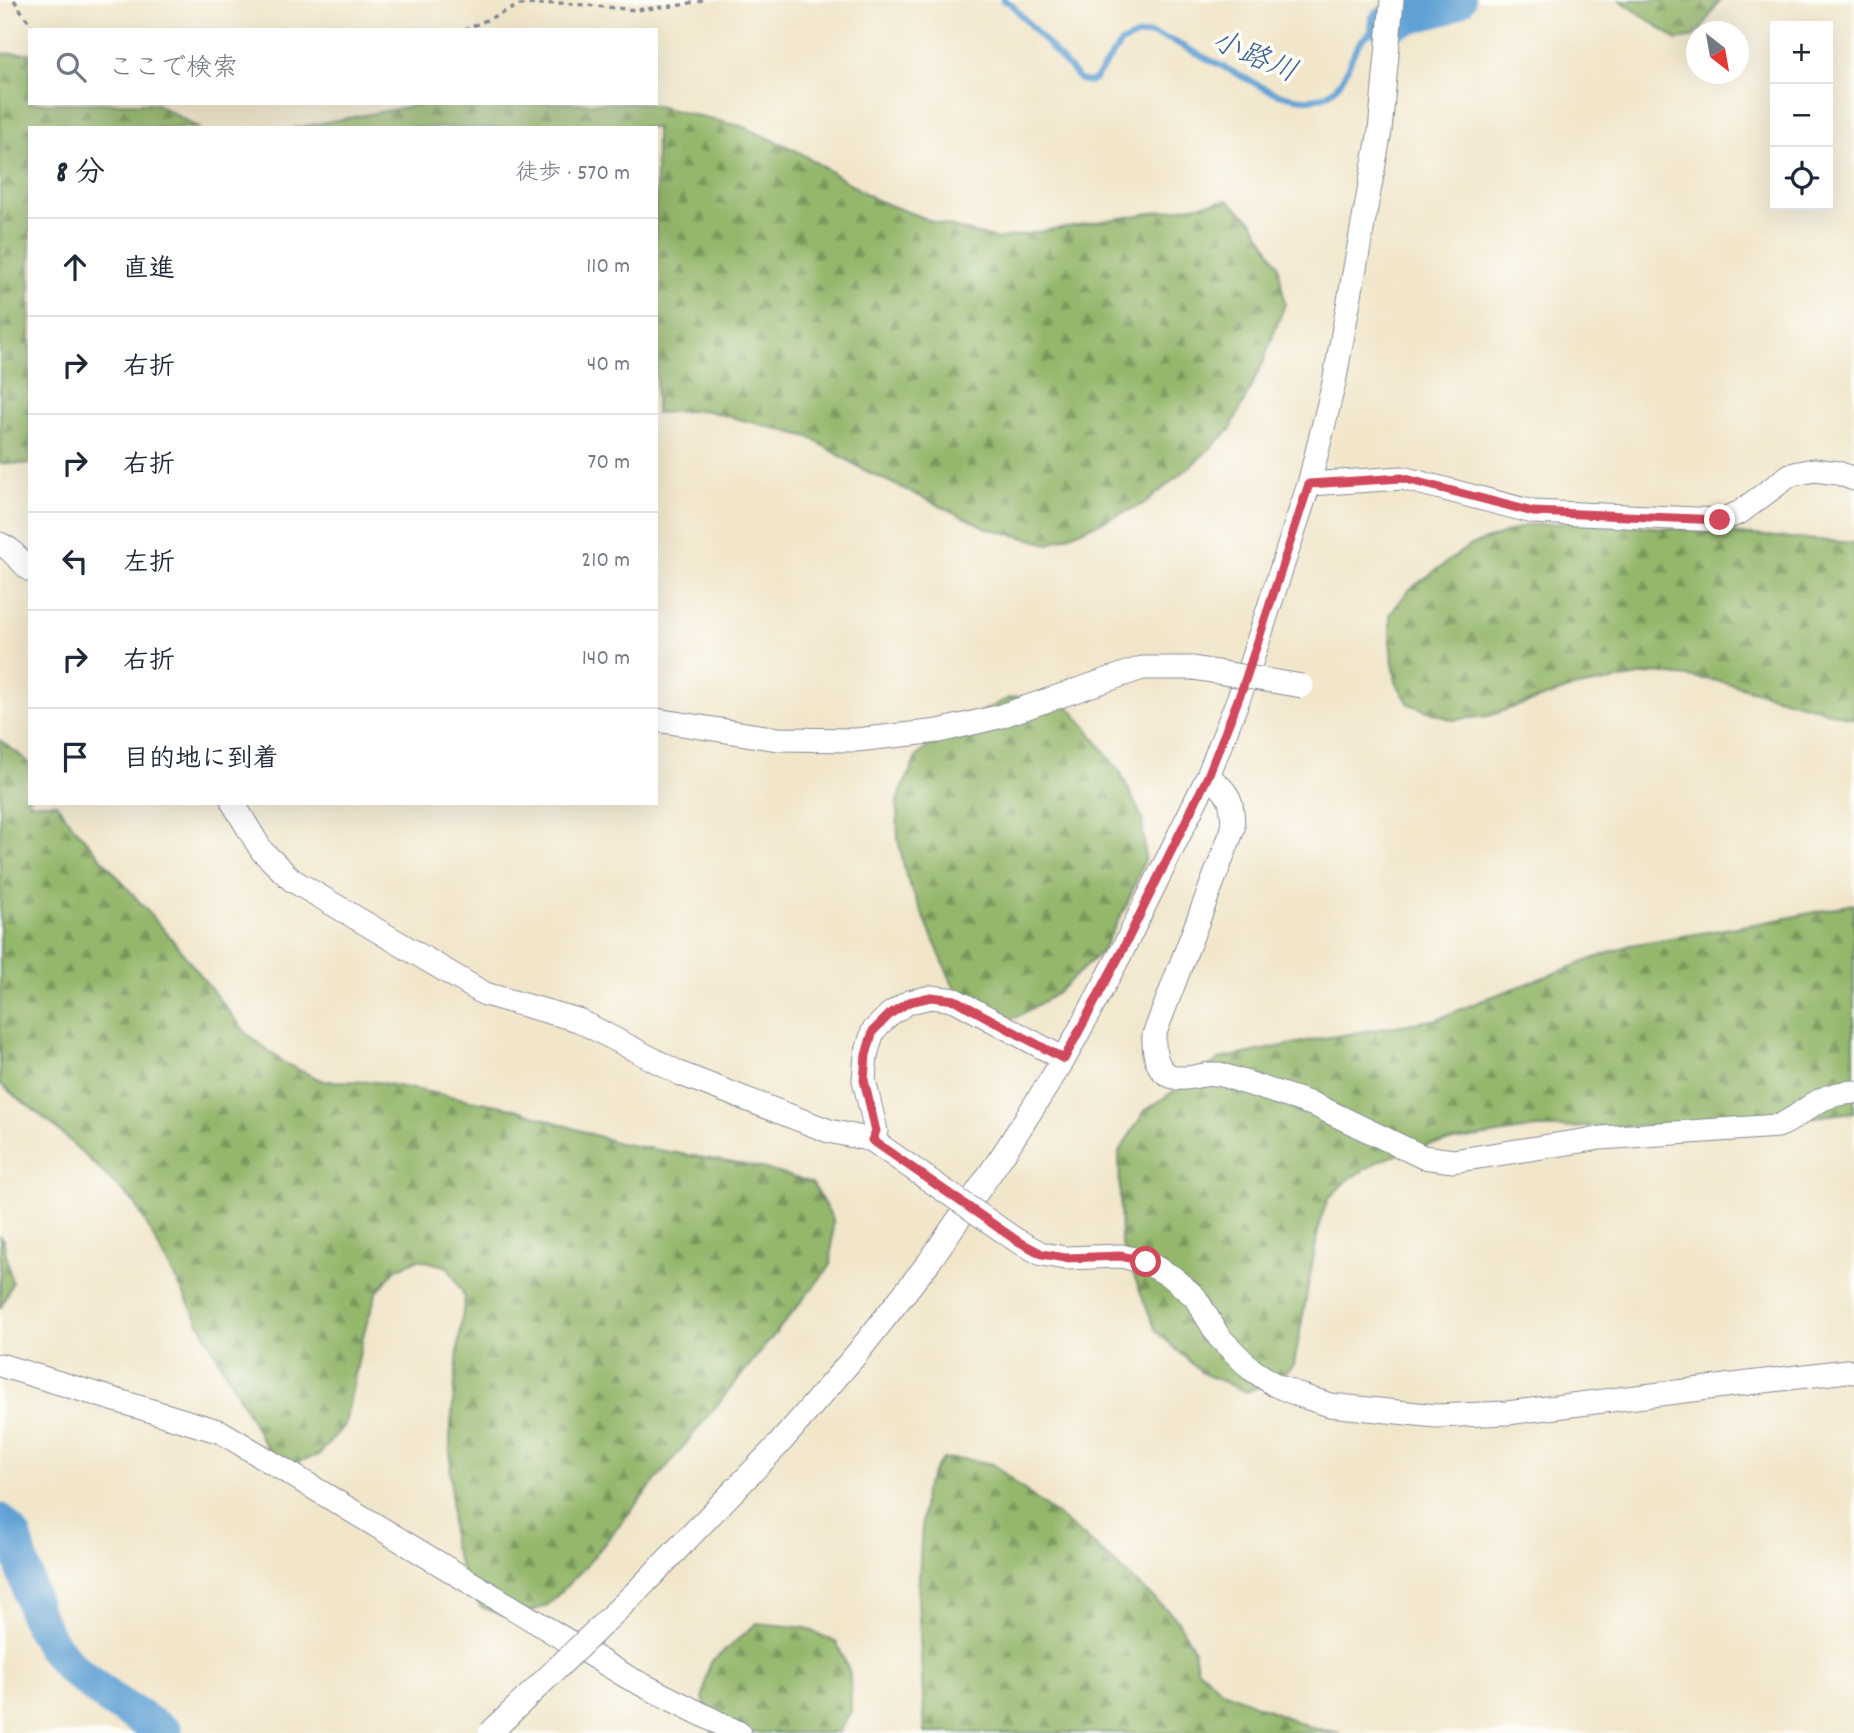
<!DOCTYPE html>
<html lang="ja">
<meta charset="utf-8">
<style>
body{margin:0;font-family:Dekko,"Klee One",sans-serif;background:#f6f6f7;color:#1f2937}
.controls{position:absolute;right:21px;top:21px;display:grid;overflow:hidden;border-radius:0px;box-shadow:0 7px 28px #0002}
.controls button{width:63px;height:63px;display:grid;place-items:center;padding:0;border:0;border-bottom:2px solid #e0e1e3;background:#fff;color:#1f2937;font:35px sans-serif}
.compass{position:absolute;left:1686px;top:21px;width:63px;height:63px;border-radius:50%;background:#fff;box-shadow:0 7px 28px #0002;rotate:149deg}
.stop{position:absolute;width:21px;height:21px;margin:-16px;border:5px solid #d1495b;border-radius:50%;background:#fff}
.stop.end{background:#d1495b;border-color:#fff;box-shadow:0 2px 7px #0008}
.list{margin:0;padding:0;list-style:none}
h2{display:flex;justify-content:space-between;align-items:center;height:91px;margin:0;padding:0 28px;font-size:30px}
h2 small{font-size:23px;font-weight:400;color:#747a83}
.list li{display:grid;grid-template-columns:46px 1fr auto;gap:21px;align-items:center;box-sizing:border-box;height:98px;padding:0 28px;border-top:2px solid #e0e1e3}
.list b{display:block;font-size:26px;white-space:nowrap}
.list em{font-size:23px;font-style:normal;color:#747a83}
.icon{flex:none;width:38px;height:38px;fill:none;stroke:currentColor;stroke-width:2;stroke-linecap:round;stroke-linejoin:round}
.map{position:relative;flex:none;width:1854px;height:1733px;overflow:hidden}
.search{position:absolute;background:#fff;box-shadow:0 7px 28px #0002;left:28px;top:28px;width:630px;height:77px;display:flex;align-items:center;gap:18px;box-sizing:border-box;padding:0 24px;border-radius:0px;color:#747a83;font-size:26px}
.panel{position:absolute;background:#fff;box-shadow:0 7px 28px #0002;left:28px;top:126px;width:630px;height:679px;border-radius:0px}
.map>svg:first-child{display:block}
</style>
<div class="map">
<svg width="1854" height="1733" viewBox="0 0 1854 1733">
<defs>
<pattern id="forest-firs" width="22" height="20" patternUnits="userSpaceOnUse" patternTransform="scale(1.75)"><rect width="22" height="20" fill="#94b76c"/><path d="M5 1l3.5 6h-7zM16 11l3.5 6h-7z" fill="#78955c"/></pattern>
</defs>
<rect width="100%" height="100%" fill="#fdfcf7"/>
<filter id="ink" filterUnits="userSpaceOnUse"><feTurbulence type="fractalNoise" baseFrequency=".0143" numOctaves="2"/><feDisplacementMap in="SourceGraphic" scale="14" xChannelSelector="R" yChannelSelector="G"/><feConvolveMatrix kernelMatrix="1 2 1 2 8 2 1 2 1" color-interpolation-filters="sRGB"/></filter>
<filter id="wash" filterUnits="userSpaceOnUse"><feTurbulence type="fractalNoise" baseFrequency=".00686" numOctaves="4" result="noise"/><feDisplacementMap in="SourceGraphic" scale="28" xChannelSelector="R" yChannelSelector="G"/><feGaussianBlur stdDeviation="1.57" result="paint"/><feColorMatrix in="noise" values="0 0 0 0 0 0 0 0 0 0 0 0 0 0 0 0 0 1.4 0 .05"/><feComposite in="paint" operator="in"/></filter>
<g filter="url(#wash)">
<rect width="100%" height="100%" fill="#f1e6ca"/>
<path fill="url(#forest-firs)" stroke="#587365" stroke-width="2" d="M1620,0H1720L1700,31L1696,32L1694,37L1677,40Z
M30,53V103H155L198,128H30V464L0,463V54Z
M429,103H643L744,127L799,152L876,200L934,222L996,239L1228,200L1253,222L1278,264L1285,304L1263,362L1230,430L1193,464L1144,504L1049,544L987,528L864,470L809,437L704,410L656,413V128H294Z
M1589,522L1854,543V719L1720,681L1656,673L1572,688L1488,716L1452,720L1409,704L1396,682L1390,643V614L1409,590L1469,546L1527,525Z
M1058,695L1082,722L1120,772L1142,818L1145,858L1128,902L1102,951L1056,994L1015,1018L978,1019L961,1004L906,876L898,839L897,801L917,756L957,724L1009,698Z
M0,740L25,759L30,766V803H56L70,822L170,937L246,1033L284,1063L323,1081L376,1082L512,1108L618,1143L762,1168L812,1183L833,1219L831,1265L586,1566L548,1605L525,1614L502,1615L481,1607L467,1583L452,1544L450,1436L459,1341L465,1297L448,1267L419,1259L396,1269L377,1292L364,1332L345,1424L319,1455L288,1465L267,1449L135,1203L53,1125L0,1084Z
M1854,904V1112L1753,1124L1536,1128L1428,1145L1381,1160L1347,1180L1328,1199L1320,1221L1294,1365L1274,1381L1247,1392L1202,1373L1156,1331L1121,1243L1119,1152L1145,1111L1220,1059L1307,1041L1438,1019L1488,998L1630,945L1772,921Z
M0,1237L3,1240L12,1283L0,1309Z
M943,1459H965L993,1464L1019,1486L1087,1539L1176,1618L1194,1649L1197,1668L1223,1691L1312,1728L1341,1733H925L918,1596L924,1491L936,1467Z
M757,1623L806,1628L837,1643L850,1674L851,1711L838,1733H712L703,1697L709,1664Z"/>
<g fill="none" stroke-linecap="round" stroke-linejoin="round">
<path stroke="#60a1d4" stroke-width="6" d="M1003,0L1010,3L1080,80L1089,82L1095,79L1121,43L1136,36L1151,34L1171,40L1270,91C1295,100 1324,107 1341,81C1348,70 1351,57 1358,45C1364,36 1374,30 1384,24"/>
<path stroke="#60a1d4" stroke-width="35" d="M1385,24L1446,7L1458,0
M0,1521L15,1538L36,1615L51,1644L70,1667L110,1699L165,1733"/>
</g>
</g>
<g filter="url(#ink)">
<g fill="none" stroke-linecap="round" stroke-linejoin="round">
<defs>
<path id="minor" d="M1309,484L1402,478L1533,512L1720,520L1739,513L1790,475L1814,470L1838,473L1854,479
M0,544L9,549L30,570
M656,720L778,739L856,740L939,731L998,717L1142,668H1193
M1208,776C1232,796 1232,799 1233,829L1154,1035C1153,1057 1158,1080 1186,1078C1199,1077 1204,1073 1219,1074L1315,1105L1423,1157L1453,1161L1601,1138L1778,1126C1795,1120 1806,1107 1821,1100C1832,1094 1843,1093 1854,1092
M233,803L262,851L292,880L485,994L578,1020L681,1074L829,1131L872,1140L922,1175
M872,1140L876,1131L864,1080L866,1055L873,1031L890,1014L909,1002L931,997L955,1000L1064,1059
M1016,1240L1042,1254L1065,1258L1121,1256L1146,1262L1172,1277L1195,1297L1219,1337L1251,1369L1275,1385L1302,1396L1330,1405L1436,1416L1507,1413L1846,1371L1854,1372
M0,1365L221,1432L629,1678L739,1733
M637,1591L779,1444L855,1356L929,1262L1004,1153L1064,1059L1121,953L1208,776L1243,687L1309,484L1334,383L1380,131L1392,0"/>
</defs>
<use href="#minor" stroke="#868a94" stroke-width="25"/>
<path stroke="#868a94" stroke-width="3.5" stroke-dasharray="5 5" stroke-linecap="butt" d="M14,0L34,30
M464,30L520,5L564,3L637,10L681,5L703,0"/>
<use href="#minor" stroke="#fff" stroke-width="23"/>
<defs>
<path id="minor-bridge" d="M1193,668L1302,686
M922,1175L1016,1240
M490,1733L637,1591"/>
</defs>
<use href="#minor-bridge" stroke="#868a94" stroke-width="25" stroke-linecap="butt"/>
<use href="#minor-bridge" stroke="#fff" stroke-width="23"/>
</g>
</g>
<g fill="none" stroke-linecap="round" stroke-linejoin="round" filter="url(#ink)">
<path stroke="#d1495b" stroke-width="9" d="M1146,1262L1121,1256L1065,1258L1042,1254L1016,1240L872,1140L876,1131L864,1080L866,1055L873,1031L890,1014L909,1002L931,997L955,1000L1064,1059L1121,953L1208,776L1243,687L1309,484L1402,478L1533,512L1720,520"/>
</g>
<g text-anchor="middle" stroke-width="7" stroke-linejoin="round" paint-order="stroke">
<g font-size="30" font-style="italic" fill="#375d8d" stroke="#fdfcf7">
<text transform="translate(1255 55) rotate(23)" y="10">小路川</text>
</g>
</g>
</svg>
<div class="controls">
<button>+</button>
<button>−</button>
<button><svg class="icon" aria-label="locate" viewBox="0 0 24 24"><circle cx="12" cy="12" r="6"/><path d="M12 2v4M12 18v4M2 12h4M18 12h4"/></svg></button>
</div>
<svg class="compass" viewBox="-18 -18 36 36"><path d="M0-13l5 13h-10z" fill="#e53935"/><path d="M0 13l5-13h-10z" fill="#747a83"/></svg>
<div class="stop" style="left:1146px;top:1262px"></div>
<div class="stop end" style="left:1720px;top:520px"></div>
<div class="search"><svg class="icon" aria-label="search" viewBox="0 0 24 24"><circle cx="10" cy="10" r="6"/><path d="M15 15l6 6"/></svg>ここで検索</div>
<section class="panel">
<h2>8 分<small>徒歩 · 570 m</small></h2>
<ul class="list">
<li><svg class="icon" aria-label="ahead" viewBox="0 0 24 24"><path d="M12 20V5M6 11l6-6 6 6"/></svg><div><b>直進</b></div><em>110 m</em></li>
<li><svg class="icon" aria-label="right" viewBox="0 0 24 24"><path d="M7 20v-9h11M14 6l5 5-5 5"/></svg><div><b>右折</b></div><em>40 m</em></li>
<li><svg class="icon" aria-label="right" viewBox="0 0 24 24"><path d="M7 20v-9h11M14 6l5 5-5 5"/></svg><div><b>右折</b></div><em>70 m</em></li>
<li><svg class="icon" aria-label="left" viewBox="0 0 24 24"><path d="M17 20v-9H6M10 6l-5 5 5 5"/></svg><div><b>左折</b></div><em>210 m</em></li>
<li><svg class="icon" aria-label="right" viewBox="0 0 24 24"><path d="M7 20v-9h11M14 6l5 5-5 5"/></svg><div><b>右折</b></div><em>140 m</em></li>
<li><svg class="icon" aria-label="arrive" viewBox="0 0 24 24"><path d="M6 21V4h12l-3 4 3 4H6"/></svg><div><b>目的地に到着</b></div></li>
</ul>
</section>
</div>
